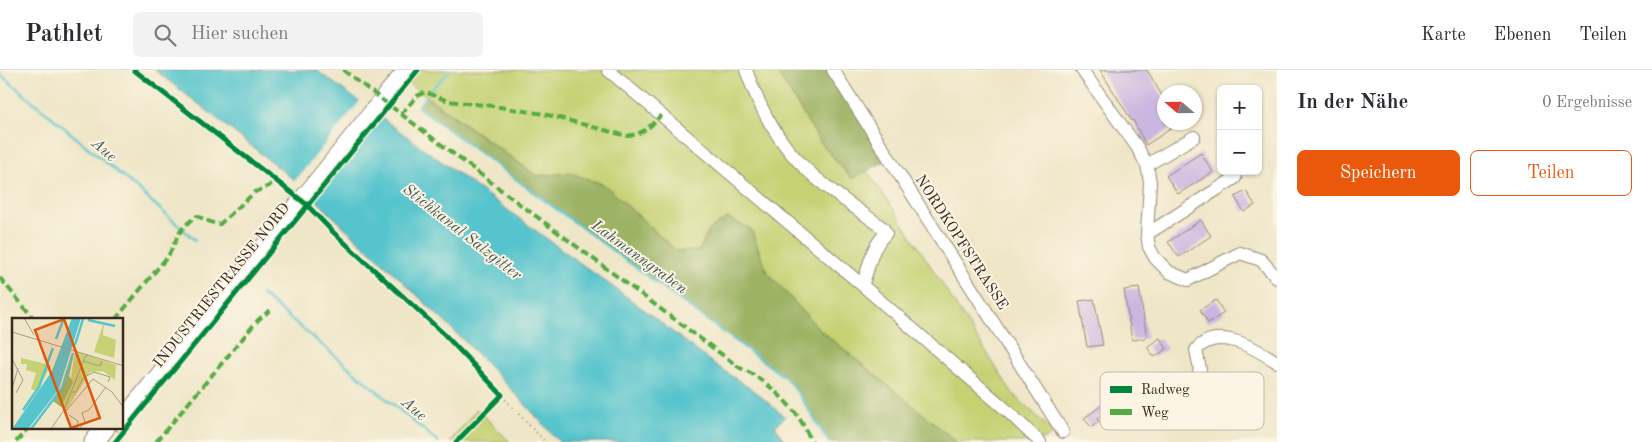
<!DOCTYPE html>
<html lang="de">
<meta charset="utf-8">
<style>
body{margin:0;font-family:"Old Standard TT",serif;background:#f2f2f3;color:#2b2b33}
.controls{position:absolute;right:15px;top:15px;display:grid;overflow:hidden;border-radius:8px;box-shadow:0 1px 4px #0004}
.controls button{width:45px;height:45px;display:grid;place-items:center;padding:0;border:0;border-bottom:1px solid #e1e1e2;background:#fff;color:#2b2b33;font:25px sans-serif}
.compass{position:absolute;left:1157px;top:15px;width:45px;height:45px;border-radius:50%;background:#fff;box-shadow:0 1px 4px #0004;rotate:290deg}
.list{margin:0;padding:0;list-style:none}
h2{display:flex;justify-content:space-between;align-items:center;height:65px;margin:0;padding:0 20px;font-size:21px}
h2 small{font-size:16px;font-weight:400;color:#7c7c81}
.actions{display:flex;gap:10px;padding:15px 20px}
.actions a{flex:1;padding:11px 0;border:1px solid #ea580c;border-radius:8px;text-align:center;font-size:18px;color:#ea580c}
.actions .main{background:#ea580c;color:#fff}
.icon{flex:none;width:28px;height:28px;fill:none;stroke:currentColor;stroke-width:2;stroke-linecap:round;stroke-linejoin:round}
.map{position:relative;flex:none;width:1277px;height:372px;overflow:hidden}
header{display:flex;align-items:center;gap:30px;box-sizing:border-box;height:70px;padding:0 25px;background:#fff;border-bottom:1px solid #e1e1e2}
header strong{font-size:24px}
nav{display:flex;gap:28px;margin-inline-start:auto;font-size:18px}
.search{width:350px;height:45px;background:#f2f2f3;display:flex;align-items:center;gap:12px;box-sizing:border-box;padding:0 18px;border-radius:8px;color:#7c7c81;font-size:19px}
main{display:flex}
aside{flex:1;background:#fff}
.map>svg:first-child{display:block}
</style>
<header>
<strong>Pathlet</strong>
<div class="search"><svg class="icon" aria-label="search" viewBox="0 0 24 24"><circle cx="10" cy="10" r="6"/><path d="M15 15l6 6"/></svg>Hier suchen</div>
<nav><a>Karte</a><a>Ebenen</a><a>Teilen</a></nav>
</header>
<main>
<div class="map">
<svg width="1277" height="372" viewBox="0 0 1277 372">
<rect width="100%" height="100%" fill="#fcf5e5"/>
<filter id="ink" filterUnits="userSpaceOnUse"><feTurbulence type="fractalNoise" baseFrequency=".02" numOctaves="2"/><feDisplacementMap in="SourceGraphic" scale="10" xChannelSelector="R" yChannelSelector="G"/><feConvolveMatrix kernelMatrix="1 2 1 2 8 2 1 2 1" color-interpolation-filters="sRGB"/></filter>
<filter id="wash" filterUnits="userSpaceOnUse"><feTurbulence type="fractalNoise" baseFrequency=".0096" numOctaves="4" result="noise"/><feDisplacementMap in="SourceGraphic" scale="20" xChannelSelector="R" yChannelSelector="G"/><feGaussianBlur stdDeviation="1.12" result="paint"/><feColorMatrix in="noise" values="0 0 0 0 0 0 0 0 0 0 0 0 0 0 0 0 0 1.4 0 .05"/><feComposite in="paint" operator="in"/></filter>
<g filter="url(#wash)">
<rect width="100%" height="100%" fill="#efe6c8"/>
<path fill="#c5d173" stroke="#807e48" d="M418,0H776L821,73L852,109L867,101L901,150L1013,324L1055,363L1038,372H957L819,259L767,202L751,159L709,160L699,181H676L605,115L570,103L537,106L407,12Z
M477,339L510,372H450Z"/>
<path fill="#9cb365" stroke="#6c6e42" d="M776,0H833L889,89L852,109L821,73Z
M426,27L537,106L570,103L605,115L676,181H699L709,160L727,148L751,159L767,202L819,259L957,372H829L798,323L786,308L418,37Z"/>
<path fill="#56c4cc" stroke="#487775" d="M155,0H316L643,239L711,292L758,324L785,347L775,356L785,372H559C487,289 406,214 325,139L318,132L317,128L295,110L289,106L205,39Z"/>
<path fill="#efe6c8" d="M361,30L383,47L315,130L294,112Z"/>
<g fill="none" stroke-linecap="round" stroke-linejoin="round">
<path stroke="#56c4cc" stroke-width="2.5" d="M0,4L134,116L195,170
M431,20L450,0
M426,27L418,37L786,308L798,323L829,372
M261,224L438,372"/>
</g>
<g id="blocks">
<path fill="#cab7e1" d="M1100,0H1147L1164,29V52H1181L1146,75L1133,50L1132,51Z
M1201,83L1213,102L1178,124L1166,106Z
M1246,121L1255,135L1244,142L1235,127Z
M1201,150L1211,166L1179,187L1168,172Z
M1139,218L1147,268L1132,270L1124,220Z
M1094,229L1103,275L1087,277L1079,231Z
M1216,230L1224,243L1208,253L1200,240Z
M1160,268L1167,279L1154,287L1147,277Z
M1101,336L1106,342L1097,349L1099,352L1091,357L1084,348Z"/>
</g>
</g>
<g filter="url(#ink)">
<use href="#blocks" fill-opacity="0" stroke="#958873" stroke-width="1"/>
<g fill="none" stroke-linecap="round" stroke-linejoin="round">
<defs>
<path id="minor" d="M608,0L862,215L1003,337L1040,372
M746,0C758,34 774,66 799,92C823,117 855,137 883,158L886,163C869,180 871,195 862,215
M833,0L1063,362
M1082,0L1137,77L1147,95L1150,112L1147,164L1149,177L1155,188L1169,202L1188,210L1240,183L1261,190L1277,208
M1147,95L1194,67
M1147,164L1235,108
M1119,348L1163,310C1176,317 1181,319 1196,314L1200,299L1196,280C1217,255 1255,278 1277,292"/>
<path id="highway" d="M388,24L408,0
M122,352L298,136
M94,372L105,358"/>
</defs>
<use href="#minor" stroke="#958873" stroke-width="14"/>
<use href="#highway" stroke="#958873" stroke-width="21"/>
<path stroke="#958873" stroke-width="2" stroke-dasharray="1 4" stroke-linecap="butt" d="M134,0L292,122
M312,141L333,162L444,264L545,372"/>
<use href="#minor" stroke="#fff" stroke-width="12"/>
<use href="#highway" stroke="#fff" stroke-width="19"/>
<defs>
<path id="highway-bridge" d="M298,136L388,24"/>
</defs>
<use href="#highway-bridge" stroke="#958873" stroke-width="21" stroke-linecap="butt"/>
<use href="#highway-bridge" stroke="#fff" stroke-width="19"/>
<path stroke="#55ab43" stroke-width="4" stroke-dasharray="8 4" stroke-linecap="butt" d="M343,0L517,132L740,298C761,306 783,327 797,345C803,353 807,363 812,372
M401,44L417,26L425,22L448,31L493,36L544,44L627,66C643,64 650,57 661,45
M0,208L35,250
M115,250L168,186C179,167 176,160 197,146L215,154H220L255,122L269,116L275,110
M16,372L28,358
M156,372L258,250L270,240"/>
<defs>
<path id="cycleway" d="M134,0L306,134L333,162L444,264L502,325L456,372
M115,372L418,0"/>
</defs>
<use href="#cycleway" stroke="#fcf5e5" stroke-width="8"/>
<use href="#cycleway" stroke="#00873e" stroke-width="5"/>
</g>
</g>
<g text-anchor="middle" stroke-width="4" stroke-linejoin="round" paint-order="stroke">
<g font-size="15" fill="#3b2a1e" stroke="#fcf5e5">
<text transform="translate(962 172) rotate(57)" y="5">NORDKOPFSTRASSE</text>
<text transform="translate(221 215) rotate(-51)" y="5">INDUSTRIESTRASSE NORD</text>
</g>
<g font-size="16" font-style="italic" fill="#435852" stroke="#fcf5e5">
<text transform="translate(105 79) rotate(40)" y="6">Aue</text>
<text transform="translate(463 161) rotate(38)" y="6">Stichkanal Salzgitter</text>
<text transform="translate(640 186) rotate(36)" y="6">Lahmanngraben</text>
<text transform="translate(415 338) rotate(40)" y="6">Aue</text>
</g>
</g>
<g transform="translate(12 248)">
<rect width="111" height="111" fill="#efe6c8"/>
<path d="M92,4L91,17L104,22L102,40L82,34ZM63,33L104,47L103,62L91,53L78,54L54,93L49,89L58,66ZM9,40L39,47L25,73L19,71L24,55L14,52L15,46H9Z" fill="#c5d173"/>
<path d="M62,35L57,58L61,64L49,89L41,83L50,70Z" fill="#9cb365"/>
<path d="M60,0H69L47,71L16,111H0L40,53Z" fill="#56c4cc"/>
<path fill="none" stroke="#56c4cc" stroke-width="2.5" d="M76,2L103,8M44,21L52,0M63,27L71,1M35,46L41,30M11,92L27,69L35,47M19,111L50,70L61,35"/>
<path fill="none" stroke="#a79b84" stroke-width="1" d="M12,0L22,17M0,14L112,48M0,41L11,62L4,75M71,43L88,48L90,43M0,71L6,50M60,74H64L71,60L82,54L98,59L96,64M54,93L81,61L100,74L112,90M57,97L66,103L65,111M39,111L52,92L73,39L76,37M67,111L73,104L70,95L77,92L94,69"/>
<path fill="#df570d" fill-opacity="0.15" stroke="#df570d" stroke-width="2.5" d="M52,1L88,100L59,110L23,12Z"/>
<rect width="111" height="111" fill="none" stroke="#3b2a1e" stroke-width="2.5"/>
</g>
<rect x="1100" y="302" width="164" height="58" rx="8" fill="#fcf5e5" stroke="#c2b8a9" stroke-width="1"/>
<rect x="1110" y="316" width="22" height="7" fill="#00873e"/>
<rect x="1110" y="339" width="22" height="6" fill="#55ab43"/>
<g font-size="14" fill="#3b2a1e">
<text x="1141" y="324">Radweg</text>
<text x="1141" y="347">Weg</text>
</g>
</svg>
<div class="controls">
<button>+</button>
<button>−</button>
</div>
<svg class="compass" viewBox="-18 -18 36 36"><path d="M0-13l5 13h-10z" fill="#e53935"/><path d="M0 13l5-13h-10z" fill="#7c7c81"/></svg>
</div>
<aside>
<h2>In der Nähe<small>0 Ergebnisse</small></h2>
<ul class="list">
</ul>
<div class="actions"><a class="main">Speichern</a><a>Teilen</a></div>
</aside>
</main>
